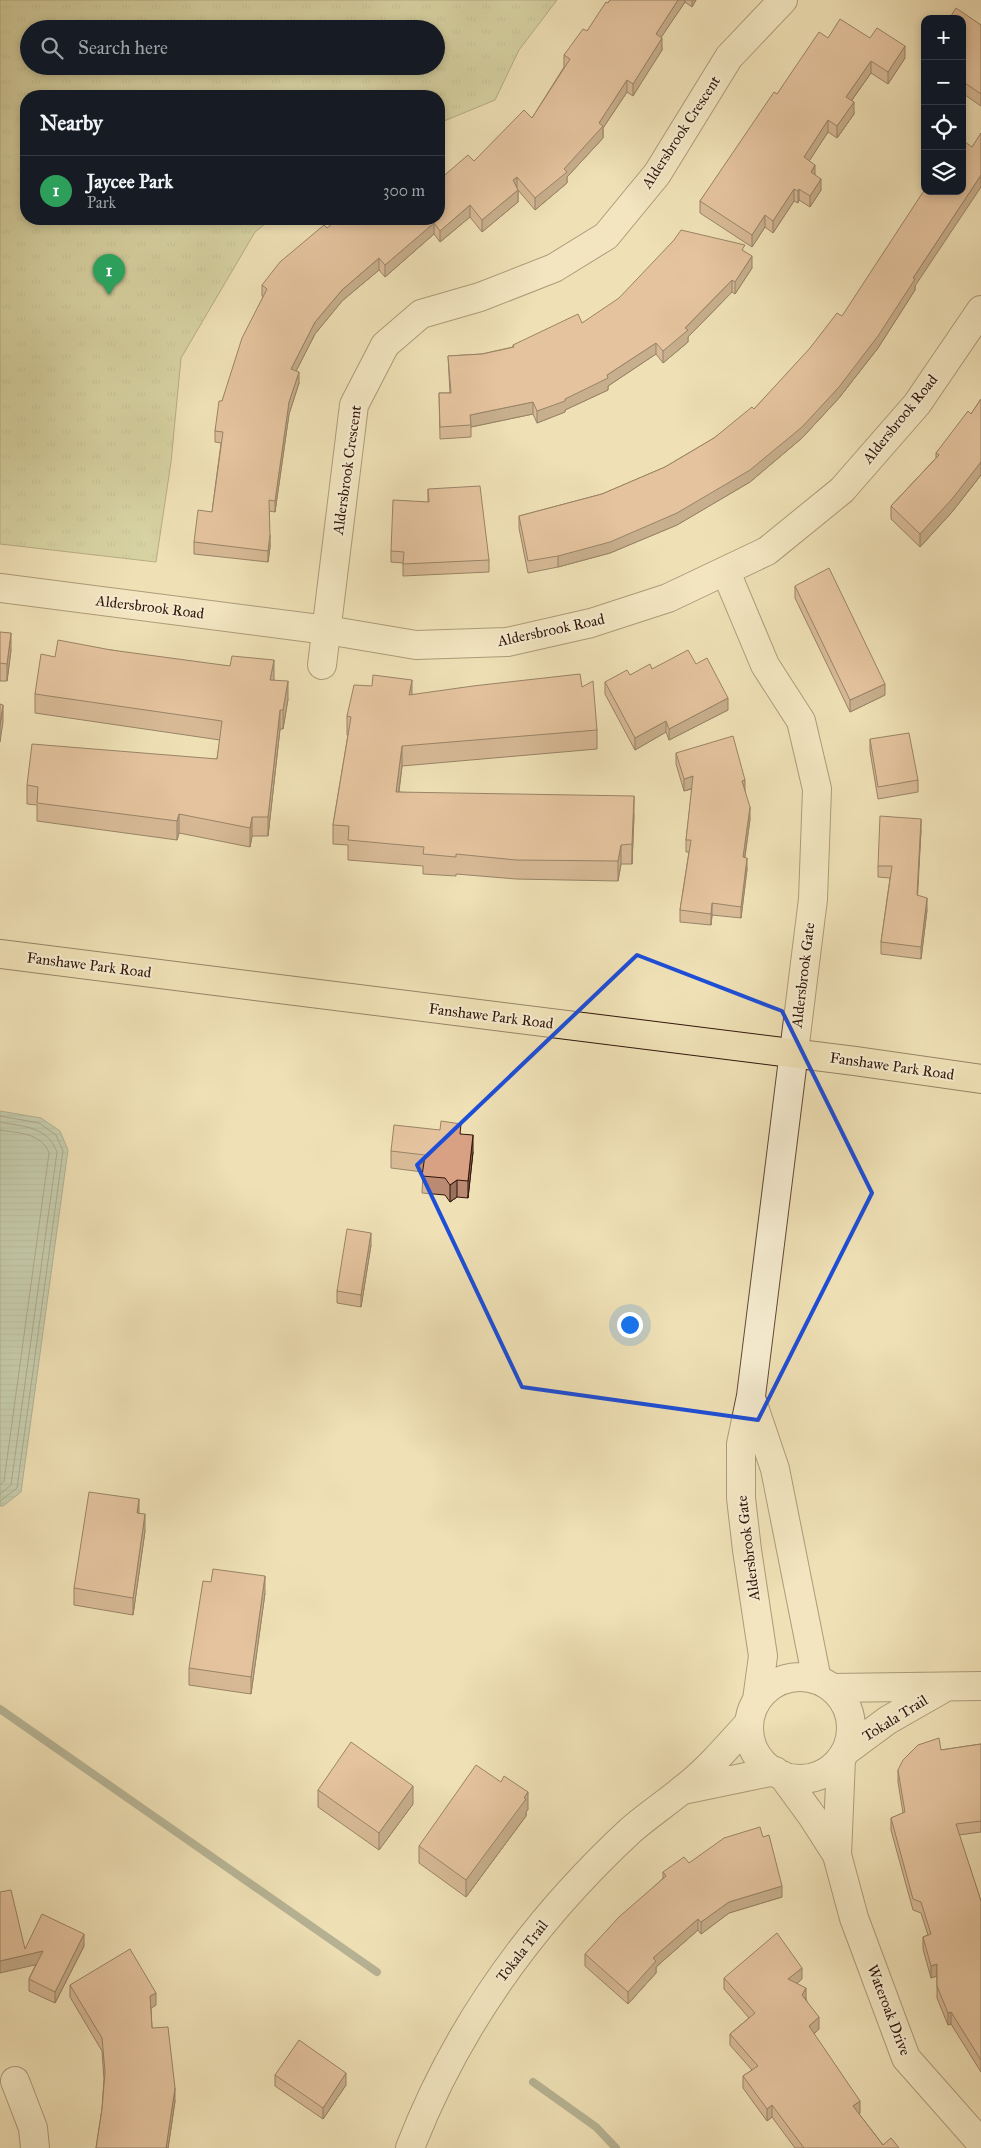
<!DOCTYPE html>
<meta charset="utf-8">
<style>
body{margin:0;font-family:"IM FELL Great Primer",serif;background:#242831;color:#f1f3f6}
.controls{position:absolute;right:15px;top:15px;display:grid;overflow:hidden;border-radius:10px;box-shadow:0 2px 8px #0003}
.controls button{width:45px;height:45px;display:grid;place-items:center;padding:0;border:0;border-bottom:1px solid #363941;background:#171b24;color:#f1f3f6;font:25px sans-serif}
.you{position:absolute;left:629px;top:1324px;width:18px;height:18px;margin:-12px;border:4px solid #fff;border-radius:50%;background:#1a73e8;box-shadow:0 0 0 8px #1a73e833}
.badge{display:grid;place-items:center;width:32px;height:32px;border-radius:50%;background:#0f766e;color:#fff;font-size:16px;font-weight:700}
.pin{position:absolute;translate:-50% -41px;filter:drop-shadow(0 1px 2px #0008)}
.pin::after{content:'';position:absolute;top:26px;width:18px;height:15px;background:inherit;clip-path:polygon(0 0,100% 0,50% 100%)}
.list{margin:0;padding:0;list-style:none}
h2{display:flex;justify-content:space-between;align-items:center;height:65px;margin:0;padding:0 20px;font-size:21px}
h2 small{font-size:16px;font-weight:400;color:#9ea1a6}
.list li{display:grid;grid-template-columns:32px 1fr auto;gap:15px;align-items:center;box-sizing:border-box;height:70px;padding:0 20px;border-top:1px solid #363941}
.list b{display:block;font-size:19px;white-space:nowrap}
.list p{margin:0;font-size:16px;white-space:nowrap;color:#9ea1a6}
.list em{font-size:16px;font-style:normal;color:#9ea1a6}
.icon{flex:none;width:28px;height:28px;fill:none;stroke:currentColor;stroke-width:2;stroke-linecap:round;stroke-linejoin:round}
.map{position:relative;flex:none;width:981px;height:2148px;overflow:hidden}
.search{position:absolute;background:#171b24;box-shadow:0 2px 8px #0003;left:20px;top:20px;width:425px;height:55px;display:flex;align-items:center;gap:12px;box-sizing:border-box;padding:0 18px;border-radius:28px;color:#9ea1a6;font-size:19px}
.panel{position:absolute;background:#171b24;box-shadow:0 2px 8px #0003;left:20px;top:90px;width:425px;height:135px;border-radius:20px}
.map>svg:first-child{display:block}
</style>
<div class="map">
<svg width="981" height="2148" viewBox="0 0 981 2148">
<defs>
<pattern id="park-tufts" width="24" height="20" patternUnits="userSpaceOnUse" patternTransform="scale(1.25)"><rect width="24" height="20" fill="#bac28c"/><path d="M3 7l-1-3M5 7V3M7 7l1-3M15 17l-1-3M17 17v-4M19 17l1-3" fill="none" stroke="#a0a677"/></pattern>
<pattern id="water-rules" width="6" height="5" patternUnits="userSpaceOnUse" patternTransform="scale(1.25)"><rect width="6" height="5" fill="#9abdae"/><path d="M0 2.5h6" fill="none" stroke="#85a294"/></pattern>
</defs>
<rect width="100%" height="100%" fill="#efe0b5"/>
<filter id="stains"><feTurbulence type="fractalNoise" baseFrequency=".004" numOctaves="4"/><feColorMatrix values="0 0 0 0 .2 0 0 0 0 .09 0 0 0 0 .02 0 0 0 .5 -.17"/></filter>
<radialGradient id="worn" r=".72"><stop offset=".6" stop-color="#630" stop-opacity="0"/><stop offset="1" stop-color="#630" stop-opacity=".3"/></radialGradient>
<path fill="url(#park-tufts)" stroke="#766c4b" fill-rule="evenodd" d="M0,0H557L519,50L495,100L444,121H439V96H26V219H271L255,232L181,358L171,462L156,562L0,544ZM29,29H436V66H29Z"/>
<path fill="url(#water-rules)" stroke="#707a6c" d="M0,1111L41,1118L60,1131L68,1150L21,1492L3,1506H0Z"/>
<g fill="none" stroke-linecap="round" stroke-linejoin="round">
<path stroke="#66695c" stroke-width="1" d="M0,1116L39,1123L56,1135L63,1151L17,1488L0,1501
M0,1122C24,1127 47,1126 57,1152L11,1485L0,1494
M0,1130C18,1133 42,1133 49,1153L4,1481L0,1485"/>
<path stroke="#707a6c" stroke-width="8" d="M0,1709L377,1972
M533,2082L596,2127L616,2148"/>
<defs>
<path id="minor" d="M726,572L765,665L801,721L817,789L813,899L751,1396L741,1444V1498L747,1550L763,1656L757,1700
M0,588L327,630L416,645L507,642L591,623L668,598L767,551L842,490L917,404L981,310
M322,665L354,405L385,345L421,314L480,297L554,268L606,236L657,174L729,57L783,0
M751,1398L775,1469L817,1680
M749 1728a51 51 0 1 1 102 0a51 51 0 1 1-102 0Z
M832,1688L981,1686
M846,1751L888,1720L944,1688
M782,1775L812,1816L837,1855L854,1918L906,2058L981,2143
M683,1790L775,1771
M837,1855L841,1759
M15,2081L33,2128L35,2148
M410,2148C457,2026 535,1919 631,1830C647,1816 665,1804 682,1790C707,1771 728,1746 749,1723"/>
<path id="major" d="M0,954L855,1061L981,1079"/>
</defs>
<use href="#minor" stroke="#604835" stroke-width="30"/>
<use href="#major" stroke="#31150a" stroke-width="30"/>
<use href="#minor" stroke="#f5ebcf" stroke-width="28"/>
<use href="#major" stroke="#efe0b5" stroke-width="28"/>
</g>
<path fill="#ba8a72" stroke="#31150a" d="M610,0H696L692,7L685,2L661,37L662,50L642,81L633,96L627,92L603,128V138L567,177V183L535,210L518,190V202L482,232L470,217L440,242L434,234L385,277L379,270L342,301L315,334L296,371L299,383L289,414L275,512L269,511L270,547L268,562L194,554V542L212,512L221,443L215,442V431L222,401L263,297L262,296V285L439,219L474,161L532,118L564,67V55L587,31Z
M962,19L981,25V106L962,93Z
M828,38H870L905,58L888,84L871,73L852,100L854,114L837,138L828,132L809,161L821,190L810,207L799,200L798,203L794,201L773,233L765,227L752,247L700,213V201L777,94Z
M925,56V70H924V58Z
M745,252L752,268L735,294L732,292L688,337V342L663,363L656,354L608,386V390L565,410V412L537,423L533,414L471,427V437L440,439L439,393H450L448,356L482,354L513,347V345L582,323Z
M915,286V290L878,348L839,398L802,438L750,482L677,525L610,553L558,567L528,573L519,528V516L602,494L665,467L714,438L754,409L842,316Z
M981,399V475L952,512L920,547L891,519V506L936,458V453L971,414Z
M428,489L489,560V572L403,576V563L391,562V551L428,502Z
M795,586L885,695L850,712L795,598Z
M0,632L11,650L7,681H0Z
M111,650L274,679V680L288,699L283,729H280L268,836H252L250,847L179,833L177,840L37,821V805L27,804V785L217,759L220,740L35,713V694L55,657Z
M696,664L728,710L669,740L666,732L635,750L605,694V682L652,669Z
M582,687L597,730V749L402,766L399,792L634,815L632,864H621L618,881L516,879L456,874V876L423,874V866L348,860V845L333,844V825L348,735H347V716L412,695Z
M870,739L918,780V792L878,799L870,751Z
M676,753L745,792L750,819L745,857L747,869L741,918L712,915L711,925L680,922V910L689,852H686V840L692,789L684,791L676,764Z
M921,830L917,896L927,910L921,959L881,954V942L890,878L878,877V866Z
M461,1134L473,1152L468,1198L457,1197L450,1202L445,1195L422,1193L423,1172L391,1168V1151Z
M371,1245L361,1307L337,1303V1291Z
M139,1513L145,1531L133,1615L74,1605V1588Z
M265,1593L251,1694L189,1685V1668Z
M981,1744V1832L959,1835L981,1901V2072L951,2024L948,2025L937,1998V1976L931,1978L923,1949V1937L928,1935L921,1913L913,1910L891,1830V1818L903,1813L898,1782V1770L941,1750Z
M318,1790L413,1804L379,1850L318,1807Z
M528,1810L526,1812V1816L466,1897L419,1863V1846Z
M689,1863L782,1897L729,1913L701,1934L698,1930L656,1967V1973L628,2004L585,1966V1954L663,1878V1872Z
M84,1946L55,2003L29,1991V1979L36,1964L25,1949Z
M724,1978L802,1979L797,1983L806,1999L819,2029L814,2034L860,2113L859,2114L883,2145L899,2148H795L772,2117L767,2121L743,2088V2076L752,2070L730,2045V2034L749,2018L724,1989Z
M70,1985L156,2005L151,2008L152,2028L175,2101L168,2148H96L102,2109L104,2079L102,2051L70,1997Z
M275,2075L346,2085L323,2119L275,2086Z"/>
<path fill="#97715c" stroke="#31150a" d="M678,0H685V2L656,45V34Z
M692,0H696L692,7Z
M662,38V50L633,96V84Z
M905,46V58L888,84V72Z
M871,61V73L846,108V97Z
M627,80V92L603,128V138L567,177V183L535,210V198L564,169L599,123Z
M854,102V114L837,138V126Z
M828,120V132L804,169V157Z
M815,165V176L811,172Z
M981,175V187L915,286V290L878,348L839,398L802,438L750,482L677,525L610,553L558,567V556L677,513L913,278Z
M517,177V189L513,180Z
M821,179V190L810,207V196Z
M794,189V201L773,233V221Z
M799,189V200L798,203V191Z
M518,190V202L482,232V220Z
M470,205V217L440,242V231Z
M765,215V227L752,247V235Z
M434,223V234L385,277V265Z
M752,256V268L735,294V282Z
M379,258V270L342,301L315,334L291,381V369L315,322L342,290Z
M732,280V292L688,337V342L663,363V351Z
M656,343V354L608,386V390L565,410V412L537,423V411L565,399L607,375Z
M299,372V383L289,414L275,512V501L289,402Z
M533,402V414L471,427L470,415Z
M981,462V475L952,512L920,547V534Z
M270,535V547L268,562V551Z
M11,633V650L7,681V664Z
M274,660V679L270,699V680Z
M412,680V700L409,695Z
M288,681V699L283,729V710Z
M885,684V695L850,712V700Z
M728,698V710L669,740V729Z
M3,705V722L0,742V725Z
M280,710V729L268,836V817Z
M666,721V732L635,750V738Z
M402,746V766L396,811V792Z
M693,776V788L684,791V779Z
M745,780V792L742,781Z
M634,796V815L632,864V844Z
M750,807V819L743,869V857Z
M179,814V833L177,840V821Z
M252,817V836L250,847V828Z
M921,819V830L917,907V895Z
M621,845V864L618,881V861Z
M747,858V869L741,918V907Z
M927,898V910L921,959V947Z
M712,903V915L711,925V914Z
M473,1135V1152L468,1198V1181Z
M457,1180V1197L450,1202V1185Z
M371,1233V1245L361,1307V1295Z
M139,1499V1516L137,1513Z
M145,1514V1531L133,1615V1598Z
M265,1576V1593L251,1694V1677Z
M413,1786V1804L379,1850V1833Z
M528,1792V1810L526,1812V1816L466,1897V1880Z
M782,1886V1897L729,1913L701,1934V1922L729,1902Z
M698,1919V1930L656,1967V1973L628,2004V1992L653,1958Z
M84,1934V1946L55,2003V1992Z
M43,1951V1963L0,1973V1961Z
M937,1964V1976L931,1978V1966Z
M802,1968V1979L788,1991V1979Z
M806,1988V2000L802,1995Z
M156,1993V2005L150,2009V1996Z
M951,2012V2024L948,2025V2013Z
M819,2017V2029L809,2038V2026Z
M346,2073V2085L323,2119V2108Z
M175,2088V2101L168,2148H166Z
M860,2101V2113L853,2118V2106Z
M772,2105V2117L767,2121V2109Z"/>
<path fill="#d8a184" stroke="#31150a" d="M610,0H678L656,34L662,38L633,84L627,80L599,123L603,126L564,169L567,172L535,198L517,177L513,180L518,190L482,220L470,205L440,231L434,223L385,265L379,258L342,290L315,322L291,369L299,372L289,402L275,501L269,500L270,535L268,551L194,542L198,510L212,512L223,432L215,431L219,401H222L242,338L267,289L262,285L280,262L324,225L327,228L338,219H439V180L468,155L474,161L524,110L532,118L570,59L564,55L583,29L587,31L606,2L608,3Z
M956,8L981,25V94L962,81V19H949Z
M840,19L870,38L877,28L905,46L888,72L871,61L846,97L854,102L837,126L828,120L804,157L815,165L811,172L821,179L810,196L799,189L798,191L794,189L773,221L765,215L752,235L700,201L774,92L777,94L819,32L828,38Z
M981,133V175L913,278L915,279L878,336L839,387L802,427L750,470L677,513L610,542L558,556L528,561L519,516L602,494L665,467L714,438L752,407L754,409L810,348L837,313L842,316L925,189V191H962V140L972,147Z
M681,230L745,245L742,250L752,256L735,282L732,280L685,328L688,330L663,351L656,343L607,375L608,378L565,399V401L537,411L533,402L470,415L471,425L440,427L439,393H451L448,356L482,354L514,347L513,345L578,314L582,323L619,298L674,240Z
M981,399V462L952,499L920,534L891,506L939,455L936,453L968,411L971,414Z
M480,486L489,560L403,564L404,552L391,551L393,500L429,502L428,489Z
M829,568L885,684L850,700L795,586Z
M0,632L11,633L7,664L0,663Z
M58,640L111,650L230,666L232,656L274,660L270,680L288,681L283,710H280L268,817H252L250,828L179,814L177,821L37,803L38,787L27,785L32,744L217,759L222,721L35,694L41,654L55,657Z
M688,650L696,664L707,658L728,698L669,729L666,721L635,738L605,682L627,670L630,675L650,664L652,669Z
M580,674L582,687L593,681L597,730L402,746L396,792L634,796L632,844L621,845L618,861L516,860L456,854V857L423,854L424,847L348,840L349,826L333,825L351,717L347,716L354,685L372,686L373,675L412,680L409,695L473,686Z
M0,704L3,705L0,725Z
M909,733L918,780L878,787L870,739Z
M733,736L745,780L742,781L750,807L743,857L747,858L741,907L712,903L711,914L680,910L691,840H686L693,776L684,779L676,753Z
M880,816L921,819L917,895L927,898L921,947L881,942L892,866H878Z
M441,1121L461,1124L460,1134L473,1135L468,1181L457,1180L450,1185L445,1178L422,1176L425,1155L391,1151L394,1125L440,1130Z
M347,1229L371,1233L361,1295L337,1291Z
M89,1492L139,1499L137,1513L145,1514L133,1598L74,1588Z
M213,1569L265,1576L251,1677L189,1668L203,1581L211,1582Z
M939,1738L941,1750L981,1744V1821L956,1824L981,1901V2060L951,2012L948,2013L937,1986V1964L931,1966L923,1937L931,1934L921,1902L913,1899L891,1818L905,1812L898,1770L903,1760L918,1745Z
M351,1742L413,1786L379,1833L318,1790Z
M476,1765L501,1782L504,1776L528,1792L524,1798L526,1799L466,1880L419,1846Z
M760,1827L763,1837L769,1835L782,1886L729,1902L701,1922L698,1919L653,1958L656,1961L628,1992L585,1954L619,1917L666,1876L663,1872L684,1857L689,1863L724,1838Z
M11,1890L25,1949L42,1914L84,1934L55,1992L29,1979L43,1951L0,1961V1892Z
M777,1933L802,1968L788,1979L806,1988L802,1995L819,2017L809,2026L860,2101L853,2106L883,2145L891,2138L899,2148H804L772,2105L767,2109L743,2076L758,2066L730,2034L755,2013L724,1978Z
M130,1949L156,1993L150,1996L152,2028L168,2027L175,2088L166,2148H96L102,2109L105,2072L102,2038L70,1985Z
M299,2040L346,2073L323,2108L275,2075Z"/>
<path d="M0 0H981V2148H0ZM637,955L782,1011L872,1193L758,1420L522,1387L417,1165Z" fill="#efe0b5" fill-opacity=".55" fill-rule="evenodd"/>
<path fill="none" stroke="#1d4ed8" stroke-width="4" stroke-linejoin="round" d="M637,955L782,1011L872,1193L758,1420L522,1387L417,1165Z"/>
<g text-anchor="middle" stroke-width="4" stroke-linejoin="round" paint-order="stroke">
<g font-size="15" fill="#31150a" stroke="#f5ebcf">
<text transform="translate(681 132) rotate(-57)" y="5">Aldersbrook Crescent</text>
<text transform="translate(900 419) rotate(-51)" y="5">Aldersbrook Road</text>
<text transform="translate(347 470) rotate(-82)" y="5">Aldersbrook Crescent</text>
<text transform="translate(150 607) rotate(7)" y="5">Aldersbrook Road</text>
<text transform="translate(551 630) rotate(-12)" y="5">Aldersbrook Road</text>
<text transform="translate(89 965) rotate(7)" y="5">Fanshawe Park Road</text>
<text transform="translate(803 975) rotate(-83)" y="5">Aldersbrook Gate</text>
<text transform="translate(491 1016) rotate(7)" y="5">Fanshawe Park Road</text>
<text transform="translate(892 1066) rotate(8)" y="5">Fanshawe Park Road</text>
<text transform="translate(748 1548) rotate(-97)" y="5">Aldersbrook Gate</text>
<text transform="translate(895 1718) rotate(-32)" y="5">Tokala Trail</text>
<text transform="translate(522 1951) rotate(-52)" y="5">Tokala Trail</text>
<text transform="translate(889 2010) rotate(69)" y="5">Wateroak Drive</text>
</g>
</g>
<rect width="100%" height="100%" filter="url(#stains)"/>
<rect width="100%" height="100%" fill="url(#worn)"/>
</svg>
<div class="controls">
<button>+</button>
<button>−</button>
<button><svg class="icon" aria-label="locate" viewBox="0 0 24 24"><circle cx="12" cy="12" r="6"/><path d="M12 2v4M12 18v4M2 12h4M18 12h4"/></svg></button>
<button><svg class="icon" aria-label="layers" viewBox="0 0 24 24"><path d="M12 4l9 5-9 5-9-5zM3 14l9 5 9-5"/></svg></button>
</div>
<div class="you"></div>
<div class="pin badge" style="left:109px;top:295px;background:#2e9e5b">1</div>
<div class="search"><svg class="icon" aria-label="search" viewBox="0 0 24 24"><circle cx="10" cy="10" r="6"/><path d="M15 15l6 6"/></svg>Search here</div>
<section class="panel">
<h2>Nearby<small></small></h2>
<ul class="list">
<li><span class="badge" style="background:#2e9e5b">1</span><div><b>Jaycee Park</b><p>Park</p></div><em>300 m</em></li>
</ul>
</section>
</div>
